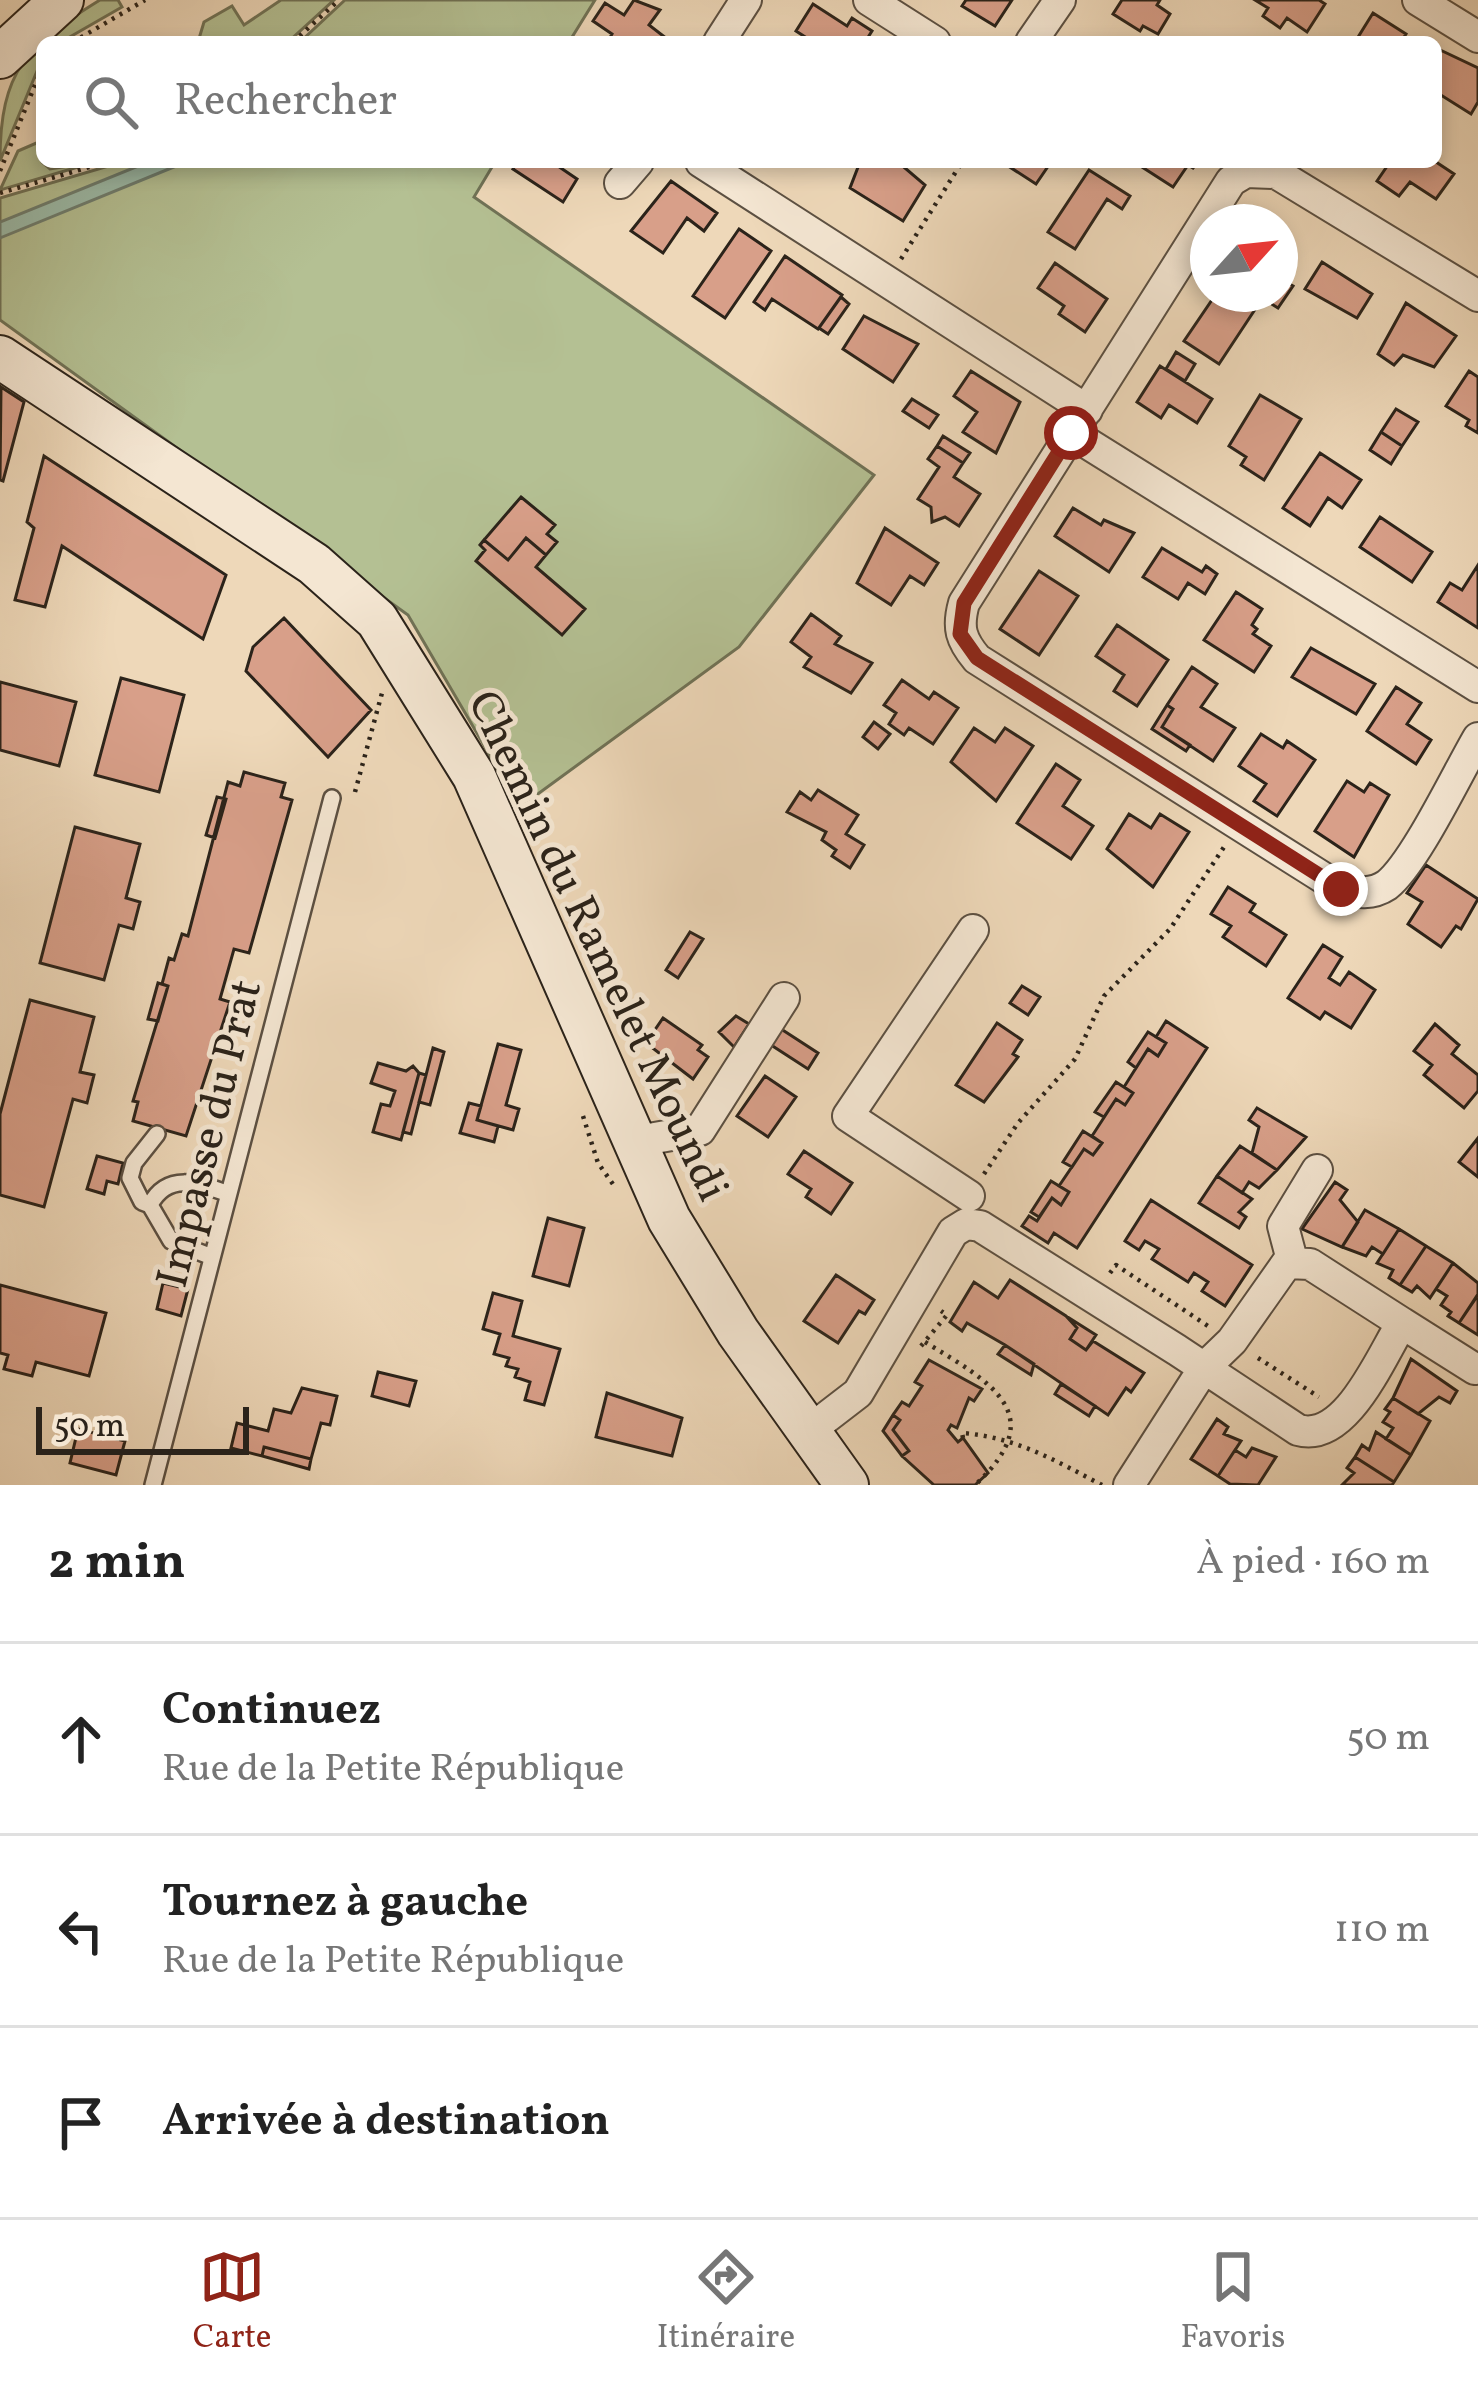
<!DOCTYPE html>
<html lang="fr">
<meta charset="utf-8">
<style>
body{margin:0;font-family:Vollkorn,serif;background:#f6f6f6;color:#222}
.compass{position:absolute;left:1190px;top:204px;width:108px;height:108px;border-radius:50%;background:#fff;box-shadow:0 6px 18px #0003;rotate:63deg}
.scale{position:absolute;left:36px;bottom:30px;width:213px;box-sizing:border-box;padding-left:12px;border:6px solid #2b231a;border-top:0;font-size:33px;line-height:42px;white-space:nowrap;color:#2b231a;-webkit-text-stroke:9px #f4e6d2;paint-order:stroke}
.stop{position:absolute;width:36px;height:36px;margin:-27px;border:9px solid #8f2418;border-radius:50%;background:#fff}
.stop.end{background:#8f2418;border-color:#fff;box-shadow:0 3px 12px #0008}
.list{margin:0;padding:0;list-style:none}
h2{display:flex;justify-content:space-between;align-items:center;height:156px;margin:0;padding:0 48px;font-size:51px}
h2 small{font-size:39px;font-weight:400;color:#767676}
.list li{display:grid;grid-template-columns:78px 1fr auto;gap:36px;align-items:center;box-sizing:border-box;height:192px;padding:0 48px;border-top:3px solid #e0e0e0}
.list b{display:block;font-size:45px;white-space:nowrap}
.list p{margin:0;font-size:39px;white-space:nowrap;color:#767676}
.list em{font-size:39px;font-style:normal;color:#767676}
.icon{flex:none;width:66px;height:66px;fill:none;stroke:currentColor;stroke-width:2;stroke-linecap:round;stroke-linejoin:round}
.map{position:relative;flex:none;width:1478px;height:1485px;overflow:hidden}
.search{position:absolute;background:#fff;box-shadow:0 6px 18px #0003;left:36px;right:36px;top:36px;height:132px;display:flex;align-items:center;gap:30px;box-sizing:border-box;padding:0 42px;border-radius:18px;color:#767676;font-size:45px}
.sheet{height:732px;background:#fff}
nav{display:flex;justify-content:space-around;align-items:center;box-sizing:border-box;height:168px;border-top:3px solid #e0e0e0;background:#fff;font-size:33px;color:#767676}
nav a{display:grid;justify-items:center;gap:6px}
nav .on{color:#8f2418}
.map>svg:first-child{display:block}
</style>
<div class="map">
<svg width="1478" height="1485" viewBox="0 0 1478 1485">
<rect width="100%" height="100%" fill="#eed8b9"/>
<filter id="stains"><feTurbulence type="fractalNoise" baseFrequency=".00167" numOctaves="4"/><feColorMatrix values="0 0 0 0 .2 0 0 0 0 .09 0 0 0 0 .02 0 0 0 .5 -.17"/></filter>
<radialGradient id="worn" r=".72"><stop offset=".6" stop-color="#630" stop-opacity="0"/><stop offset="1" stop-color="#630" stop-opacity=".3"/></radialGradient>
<path fill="#b4c093" stroke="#707256" stroke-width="3" d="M100,0H118L122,7L61,42H42V59L0,161C0,70 27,45 100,0Z
M281,0H334L288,42H198L204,22L232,6L244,25Z
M345,0H595L569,42H300Z
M41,141L42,162L50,169L95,162L0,190L18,151Z
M122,162H495L474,197L874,475L739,647L520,807L408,615L0,320V198Z"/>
<path fill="#9bbba9" stroke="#6e7e70" stroke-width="3" d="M148,162H186L0,238V222Z"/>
<path fill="#d89f89" stroke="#2b231a" stroke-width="3" d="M634,0L660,10L649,25L671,42L608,41L612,34L593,21L605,3L624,15Z
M966,0H1012L995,26L962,6Z
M1122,0H1160L1157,5L1170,14L1158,34L1143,26L1140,31L1113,14Z
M1255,0H1319L1325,4L1307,32L1287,18L1280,28L1263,16L1268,8Z
M813,4L847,26L852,18L872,31L865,42H813L796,31Z
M1373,13L1406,34L1401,42H1355Z
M1436,48L1478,68V102L1471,114L1436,92Z
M518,162H552L577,179L563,202L513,169Z
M860,162H898L925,185L903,221L850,188Z
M1002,162H1051L1036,184Z
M1145,162H1198L1193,168L1188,165L1173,187L1142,167Z
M1390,162H1436L1454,174L1436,199L1410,182L1399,196L1377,181Z
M1089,170L1130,196L1122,209L1107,199L1075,249L1048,232Z
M671,181L717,213L704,231L687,218L663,253L631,231Z
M739,229L771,251L725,318L693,296Z
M1280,253L1293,261L1281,279L1293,286L1278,308L1267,301L1280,294Z
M785,256L842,295L818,329L772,299L765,310L754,302Z
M1322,262L1372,294L1357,318L1305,289Z
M1055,263L1107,299L1085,332L1059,314L1064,306L1038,288Z
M1216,294H1235L1256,308L1219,364L1184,341Z
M841,297L849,304L828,334L819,328Z
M1406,303L1456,336L1434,367L1403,355L1394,365L1378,354Z
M864,316L918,344L893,382L843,349Z
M1176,352L1195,364L1185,381L1166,369Z
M1160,366L1212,399L1197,423L1169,405L1161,418L1137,402Z
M971,371L1020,402L996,453L963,432L977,412L954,396Z
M1469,371L1478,377V433L1466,426L1469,420L1446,406Z
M1,387L24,402L3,481L0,480Z
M1260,395L1301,419L1264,480L1241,465L1246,457L1229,446Z
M912,399L938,415L929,428L903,411Z
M1396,409L1418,422L1402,446L1381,432Z
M1381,432L1402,446L1391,464L1370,450Z
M943,436L970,453L963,463L937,446Z
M937,446L963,463L954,477L980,494L959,526L945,517L932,522L931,507L918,499L939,467L928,459Z
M1320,453L1361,480L1342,508L1328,498L1310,526L1283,508Z
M44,456L226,575L203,639L62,546L45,607L15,600L34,528L27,522Z
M521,497L555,525L547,534L557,542L546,555L526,538L508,560L484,540Z
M1073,508L1101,525L1104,520L1134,533L1109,572L1055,536Z
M1380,517L1432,552L1412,582L1360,547Z
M885,528L938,563L924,585L910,576L891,605L857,583Z
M526,538L546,555L536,567L585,609L562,635L476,561L485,550L480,545L484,540L508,560Z
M1162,548L1202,572L1206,566L1217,574L1205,594L1188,583L1178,599L1143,577Z
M1478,565V628L1438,602L1450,583L1462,590Z
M1039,571L1078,596L1039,655L1000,629Z
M1236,592L1262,609L1252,625L1257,629L1253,634L1271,646L1254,672L1204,640Z
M811,614L841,636L835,644L872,663L851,693L804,667L811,657L791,642Z
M284,618L371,710L328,757L246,671L253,647Z
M1117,625L1168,660L1137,706L1114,691L1124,675L1096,656Z
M1311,648L1375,684L1356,714L1292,677Z
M1192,667L1217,684L1201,707L1235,728L1213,761L1162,727L1173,709L1167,705Z
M121,678L184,695L159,792L95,775Z
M902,680L929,699L934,692L958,708L933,744L909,728L904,735L889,724L896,713L884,705Z
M0,682L76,702L59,766L0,750Z
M1396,687L1421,703L1407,724L1431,740L1416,764L1367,731Z
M1167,705L1173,709L1162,727L1190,745L1186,751L1152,729Z
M874,722L890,734L878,749L863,737Z
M974,728L995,742L1005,728L1033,746L996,801L951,762Z
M1261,734L1283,748L1287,741L1315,760L1277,816L1254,801L1266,784L1239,766Z
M1056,764L1080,780L1063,806L1093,826L1071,859L1017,823Z
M244,772L285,783L281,797L292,800L249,953L234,949L220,999L230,1002L186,1136L133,1121L138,1102L133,1101L168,986L162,984L169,958L174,960L182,934L188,936L228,782L240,786Z
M1347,781L1364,792L1370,783L1389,795L1354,857L1315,831Z
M818,790L858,815L846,834L864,845L850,868L832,856L836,850L822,840L826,832L787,812L800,792L811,800Z
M217,797L226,799L215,838L206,835Z
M1129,814L1151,828L1160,814L1189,832L1153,887L1107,849Z
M75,827L140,844L126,898L140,902L133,929L119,925L104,980L40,963Z
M1426,865L1478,899L1461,929L1456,926L1441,947L1408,924L1422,902L1407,893Z
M1228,887L1255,904L1250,912L1286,935L1266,966L1223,937L1231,926L1211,914Z
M690,932L703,939L678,978L666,970Z
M1323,945L1342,957L1329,978L1340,985L1349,972L1375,990L1351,1028L1325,1012L1320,1019L1288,998Z
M158,983L168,986L158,1021L148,1019Z
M1022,986L1040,997L1028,1015L1010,1003Z
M30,1000L94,1017L80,1072L94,1075L87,1103L73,1099L44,1207L0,1195V1114Z
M736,1016L749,1024L734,1047L719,1032Z
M663,1018L702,1045L698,1050L708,1057L693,1079L646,1043Z
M1166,1021L1207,1048L1077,1248L1054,1233L1048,1243L1022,1226L1029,1216L1037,1221L1052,1198L1061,1205L1069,1192L1059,1186L1084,1149L1093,1155L1102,1143L1092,1136L1116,1099L1125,1105L1133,1093L1124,1087L1148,1049L1158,1056L1166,1043L1156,1037Z
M997,1023L1022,1040L1013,1054L1018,1057L984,1102L956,1085Z
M1435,1024L1459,1045L1452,1054L1478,1075V1091L1464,1108L1424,1075L1432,1065L1414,1051Z
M778,1027L818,1053L808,1069L768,1043Z
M1148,1032L1166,1043L1158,1056L1148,1049L1136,1068L1128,1062Z
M498,1044L521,1050L506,1105L519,1109L513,1130L477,1120Z
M433,1048L444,1052L430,1105L419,1102Z
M378,1063L406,1071L413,1066L419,1073L401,1140L373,1132L381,1104L390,1106L395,1091L371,1083Z
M419,1073L426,1075L411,1134L403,1132Z
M765,1076L796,1097L768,1137L737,1116Z
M1116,1082L1133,1093L1125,1105L1116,1099L1104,1117L1095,1112Z
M469,1103L481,1106L477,1120L498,1126L494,1142L460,1133Z
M1257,1108L1306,1137L1277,1170L1252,1153L1259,1127L1249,1120Z
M1083,1131L1102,1143L1093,1155L1084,1149L1072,1167L1063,1162Z
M1478,1138V1177L1459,1162Z
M1240,1146L1277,1170L1259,1188L1249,1182L1242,1193L1217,1176Z
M804,1151L852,1183L831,1214L806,1197L811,1189L788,1174Z
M97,1156L123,1163L118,1184L107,1181L104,1194L87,1189Z
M1217,1176L1252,1199L1239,1212L1246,1217L1239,1228L1199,1203Z
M1051,1181L1069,1192L1061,1205L1052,1198L1039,1217L1031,1212Z
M1335,1182L1347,1190L1340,1200L1358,1222L1342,1247L1302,1229Z
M1151,1200L1252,1265L1225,1306L1202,1291L1208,1282L1194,1273L1188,1282L1152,1259L1159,1249L1145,1241L1139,1250L1125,1241Z
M1365,1210L1399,1229L1383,1254L1372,1247L1366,1256L1342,1247Z
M548,1218L584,1228L569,1286L533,1276Z
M1399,1229L1426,1246L1400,1285L1389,1278L1393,1270L1377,1263Z
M1426,1246L1453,1263L1430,1298L1417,1286L1412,1292L1400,1285Z
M1453,1263L1478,1283V1294L1459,1323L1448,1316L1451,1312L1441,1305L1447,1296L1436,1289Z
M836,1275L874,1300L865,1314L859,1311L838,1343L804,1321Z
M1010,1280L1066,1316L1077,1328L1070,1339L1086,1350L1093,1341L1144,1373L1131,1392L1126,1388L1108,1415L1005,1345L967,1323L962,1331L950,1322L974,1282L998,1298Z
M163,1283L188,1289L181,1316L157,1309Z
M0,1285L106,1313L89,1376L36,1362L32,1376L4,1369L8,1355L0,1353Z
M493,1293L522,1301L513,1336L560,1349L544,1405L525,1400L530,1382L515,1377L518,1369L506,1366L509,1358L494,1354L500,1334L483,1329Z
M1476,1298L1478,1299V1335L1459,1323Z
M1066,1316L1096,1335L1086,1350L1070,1339L1077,1328Z
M1005,1345L1034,1364L1031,1375L998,1354Z
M1411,1359L1457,1391L1450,1403L1439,1397L1418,1414L1393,1398Z
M929,1360L982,1389L974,1401L969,1398L957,1428L951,1425L948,1430L958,1442L963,1438L988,1473L975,1485H934L902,1456L909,1451L893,1430L900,1420L893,1415L902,1402L909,1406L922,1386L915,1382Z
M378,1372L416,1381L409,1406L372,1396Z
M1061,1384L1095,1406L1089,1416L1055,1394Z
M302,1388L337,1396L330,1425L321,1423L311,1459L264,1447L262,1456L231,1448L237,1423L268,1431L274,1409L291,1413Z
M607,1393L682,1418L672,1456L596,1437Z
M1393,1398L1430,1421L1411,1455L1386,1439L1393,1428L1383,1422L1390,1412L1385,1409Z
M893,1415L900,1420L893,1430L909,1451L902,1456L883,1431Z
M1217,1419L1228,1427L1224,1434L1241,1441L1218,1476L1191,1459Z
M78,1429L125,1441L116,1475L70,1463Z
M1376,1432L1411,1455L1394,1482L1355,1457L1362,1445L1369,1450Z
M264,1447L311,1459L309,1469L262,1456Z
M1252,1448L1276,1457L1258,1485L1230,1484L1218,1476L1235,1450L1246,1457Z
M1355,1457L1394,1482L1392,1485H1342L1354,1473L1347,1468Z"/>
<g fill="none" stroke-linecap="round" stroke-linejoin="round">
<defs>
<path id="lane" d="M150,1205L142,1202L130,1178L134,1163L157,1134
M212,1257L171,1241L150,1205C167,1172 198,1183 226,1193
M153,1485L332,798"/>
<path id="street" d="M869,0L935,42
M1418,0L1478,37
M719,42L746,0
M1031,42L1060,0
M701,162L1087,410
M620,183L638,162
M1478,296L1276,173L1246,172L1231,181L964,603C957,628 961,640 977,659L1341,889C1357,893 1372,895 1387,885C1415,863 1458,772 1478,738
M1071,433L1478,687
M632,1142L700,1130L784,998
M969,1196L848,1116L973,930
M1292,1260L1283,1226L1317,1170
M1402,1323L1475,1369
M806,1433L858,1393L953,1232L966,1224L980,1226L1177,1350L1298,1430C1346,1444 1381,1356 1402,1323L1310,1264L1287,1263L1232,1341L1204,1368L1129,1485"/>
<path id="secondary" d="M0,57L62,0
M0,357L314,564L377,620L474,776L669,1219L738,1332L847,1485"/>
</defs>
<use href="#lane" stroke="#5c5042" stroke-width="20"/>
<use href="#street" stroke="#5c5042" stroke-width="34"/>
<use href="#secondary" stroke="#2b231a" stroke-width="46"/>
<path stroke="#2b231a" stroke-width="4.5" stroke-dasharray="3 6" stroke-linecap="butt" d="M73,42L145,0
M293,42L339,0
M0,171L42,68
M0,193L107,162
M901,259L962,162
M355,792L382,693
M583,1116L598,1163L615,1187
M984,1174L1018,1123L1075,1059L1104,996L1170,929L1224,847
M1110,1273L1116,1265L1208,1326
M925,1342C990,1382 1052,1414 975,1485
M921,1346L947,1315L941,1311
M1258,1358L1319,1397
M963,1438L962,1433C1016,1437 1056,1461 1102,1485"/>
<use href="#lane" stroke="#f4e6d2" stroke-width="15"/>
<use href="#street" stroke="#f4e6d2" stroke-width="30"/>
<use href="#secondary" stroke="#f4e6d2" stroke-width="42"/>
</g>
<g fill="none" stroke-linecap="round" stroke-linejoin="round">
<path stroke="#8f2418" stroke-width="15" d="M1071,433L964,603L960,634L977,658L1341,889"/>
</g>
<g text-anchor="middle" stroke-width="10" stroke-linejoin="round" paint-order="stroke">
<g font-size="45" fill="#2b231a" stroke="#f4e6d2">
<text transform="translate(600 945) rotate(65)" y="16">Chemin du Ramelet Moundi</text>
<text transform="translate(207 1133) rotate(-76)" y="16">Impasse du Prat</text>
</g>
</g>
<rect width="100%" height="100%" filter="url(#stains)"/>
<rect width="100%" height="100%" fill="url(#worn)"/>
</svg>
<svg class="compass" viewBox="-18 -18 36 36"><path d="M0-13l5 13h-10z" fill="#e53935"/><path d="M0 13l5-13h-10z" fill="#767676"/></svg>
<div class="scale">50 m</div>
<div class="stop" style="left:1071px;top:433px"></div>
<div class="stop end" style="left:1341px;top:889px"></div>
<div class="search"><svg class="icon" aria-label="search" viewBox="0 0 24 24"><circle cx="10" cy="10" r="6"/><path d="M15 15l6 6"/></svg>Rechercher</div>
</div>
<section class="sheet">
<h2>2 min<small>À pied · 160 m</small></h2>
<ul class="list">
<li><svg class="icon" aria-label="ahead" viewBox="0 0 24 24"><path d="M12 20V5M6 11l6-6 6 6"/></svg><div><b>Continuez</b><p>Rue de la Petite République</p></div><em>50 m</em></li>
<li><svg class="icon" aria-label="left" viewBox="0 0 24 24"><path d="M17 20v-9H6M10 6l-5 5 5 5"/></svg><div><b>Tournez à gauche</b><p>Rue de la Petite République</p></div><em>110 m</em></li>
<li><svg class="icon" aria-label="arrive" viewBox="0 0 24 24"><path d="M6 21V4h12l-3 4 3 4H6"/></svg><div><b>Arrivée à destination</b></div></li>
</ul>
</section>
<nav>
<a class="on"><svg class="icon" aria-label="map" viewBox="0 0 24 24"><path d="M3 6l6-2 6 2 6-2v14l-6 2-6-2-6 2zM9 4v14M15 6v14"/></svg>Carte</a>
<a><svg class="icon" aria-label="directions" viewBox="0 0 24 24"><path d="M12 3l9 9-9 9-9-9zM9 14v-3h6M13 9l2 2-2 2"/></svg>Itinéraire</a>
<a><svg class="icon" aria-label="saved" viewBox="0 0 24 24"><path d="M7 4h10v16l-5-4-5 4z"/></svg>Favoris</a>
</nav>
